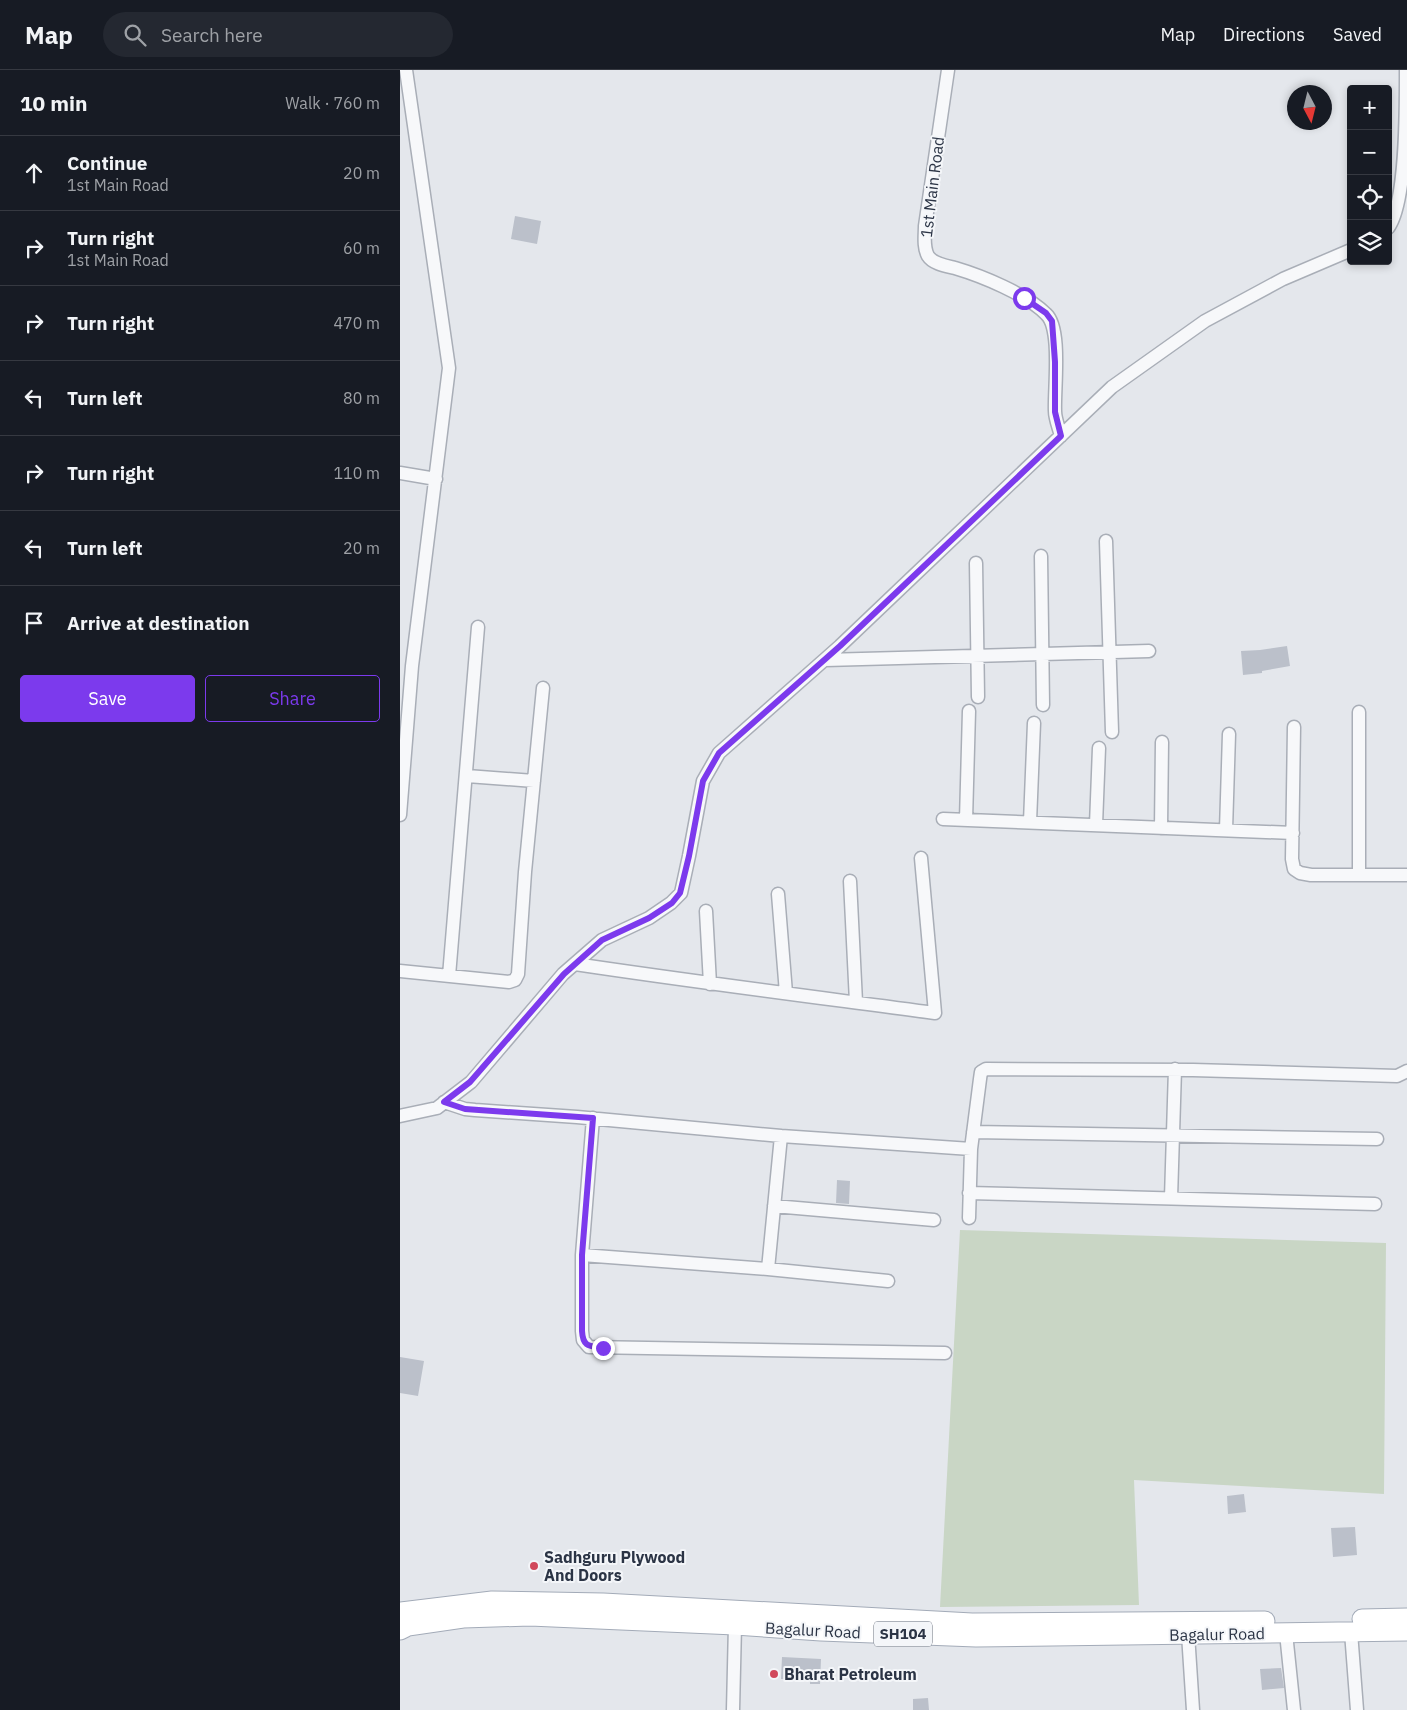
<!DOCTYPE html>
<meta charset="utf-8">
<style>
body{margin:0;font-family:"IBM Plex Sans",sans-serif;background:#242831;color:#f1f3f6}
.controls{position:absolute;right:15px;top:15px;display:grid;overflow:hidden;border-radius:5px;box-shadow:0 2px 8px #0003}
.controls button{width:45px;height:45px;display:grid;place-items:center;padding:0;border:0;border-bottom:1px solid #363941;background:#171b24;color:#f1f3f6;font:25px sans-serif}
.compass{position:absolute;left:887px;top:15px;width:45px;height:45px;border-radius:50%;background:#171b24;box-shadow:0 2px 8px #0003;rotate:173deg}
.stop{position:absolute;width:15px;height:15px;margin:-11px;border:4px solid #7c3aed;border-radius:50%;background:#fff}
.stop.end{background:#7c3aed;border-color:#fff;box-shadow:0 1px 5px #0008}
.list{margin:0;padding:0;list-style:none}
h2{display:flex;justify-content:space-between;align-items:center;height:65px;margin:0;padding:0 20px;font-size:21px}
h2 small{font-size:16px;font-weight:400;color:#9ea1a6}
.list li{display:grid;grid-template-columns:32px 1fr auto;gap:15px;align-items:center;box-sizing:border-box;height:75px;padding:0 20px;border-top:1px solid #363941}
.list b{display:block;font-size:19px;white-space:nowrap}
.list p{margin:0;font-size:16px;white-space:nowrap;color:#9ea1a6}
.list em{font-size:16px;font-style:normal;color:#9ea1a6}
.actions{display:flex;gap:10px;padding:15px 20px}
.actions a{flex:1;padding:11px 0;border:1px solid #7c3aed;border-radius:5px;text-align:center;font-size:18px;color:#7c3aed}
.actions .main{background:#7c3aed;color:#fff}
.icon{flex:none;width:28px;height:28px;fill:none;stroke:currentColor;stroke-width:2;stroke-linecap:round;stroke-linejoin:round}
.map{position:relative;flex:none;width:1007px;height:1640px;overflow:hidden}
header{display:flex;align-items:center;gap:30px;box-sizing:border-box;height:70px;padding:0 25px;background:#171b24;border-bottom:1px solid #363941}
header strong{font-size:24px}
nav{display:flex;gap:28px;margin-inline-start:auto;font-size:18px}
.search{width:350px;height:45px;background:#242831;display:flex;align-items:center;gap:12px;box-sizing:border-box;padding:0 18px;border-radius:28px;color:#9ea1a6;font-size:19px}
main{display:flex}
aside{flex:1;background:#171b24}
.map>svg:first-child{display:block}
</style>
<header>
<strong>Map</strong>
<div class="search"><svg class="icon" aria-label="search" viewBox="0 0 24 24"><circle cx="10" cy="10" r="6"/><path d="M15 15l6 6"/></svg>Search here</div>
<nav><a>Map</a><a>Directions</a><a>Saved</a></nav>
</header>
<main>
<aside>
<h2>10 min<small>Walk · 760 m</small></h2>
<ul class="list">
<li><svg class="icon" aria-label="ahead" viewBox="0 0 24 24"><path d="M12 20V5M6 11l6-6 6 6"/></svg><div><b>Continue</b><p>1st Main Road</p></div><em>20 m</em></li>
<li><svg class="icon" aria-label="right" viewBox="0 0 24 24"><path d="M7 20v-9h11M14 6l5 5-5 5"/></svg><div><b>Turn right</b><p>1st Main Road</p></div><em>60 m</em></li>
<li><svg class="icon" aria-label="right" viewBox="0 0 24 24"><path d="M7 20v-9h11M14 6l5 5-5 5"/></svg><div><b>Turn right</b></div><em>470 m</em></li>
<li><svg class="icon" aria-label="left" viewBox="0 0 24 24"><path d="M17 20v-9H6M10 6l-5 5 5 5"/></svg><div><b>Turn left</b></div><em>80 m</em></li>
<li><svg class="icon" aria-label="right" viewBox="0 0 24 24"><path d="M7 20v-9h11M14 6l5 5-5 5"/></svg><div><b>Turn right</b></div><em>110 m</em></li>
<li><svg class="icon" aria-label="left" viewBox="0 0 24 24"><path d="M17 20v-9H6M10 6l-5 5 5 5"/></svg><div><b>Turn left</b></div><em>20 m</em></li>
<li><svg class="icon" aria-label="arrive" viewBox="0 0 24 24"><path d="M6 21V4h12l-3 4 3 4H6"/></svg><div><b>Arrive at destination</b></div></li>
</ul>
<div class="actions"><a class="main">Save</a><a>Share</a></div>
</aside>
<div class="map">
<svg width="1007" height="1640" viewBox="0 0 1007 1640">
<rect width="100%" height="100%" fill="#e4e7ec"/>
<path fill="#c9d6c5" d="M560,1160L986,1173L984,1424L734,1410L739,1535L540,1537Z"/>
<path fill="#bbc0ca" d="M115,146L141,151L137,174L111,169Z
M887,576L890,596L862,601V603L843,605L841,581L860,580Z
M437,1110L450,1111L449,1134L436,1133Z
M0,1287L24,1291L18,1326L0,1323Z
M844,1424L846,1442L828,1444L827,1426Z
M955,1457L957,1485L933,1487L931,1458Z
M382,1587L421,1589L420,1614H410V1611L381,1609Z
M881,1598L884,1618L862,1620L860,1599Z
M528,1628L529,1640H513V1629Z"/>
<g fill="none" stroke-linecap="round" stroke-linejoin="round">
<defs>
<path id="minor" d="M548,0L525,156C525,165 523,177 528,186C533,194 547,196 555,198C582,206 626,224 646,244C662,258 654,319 655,341C655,349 659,358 661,366
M988,158C1007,133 1006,35 1006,0
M0,403L36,409
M706,471L712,662
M641,486L643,635
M576,493L578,627
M425,590L749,581
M894,657L892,789L894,799L900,803L911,805H1007
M67,706L134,711
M0,745L12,596L49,298L6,0
M543,749L893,763
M566,750L569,641
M630,752L634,653
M696,755L699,678
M761,758L762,672
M826,760L829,664
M959,805V642
M450,811L456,932
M378,824L386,923
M306,841L310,914
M175,894C295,912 415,927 535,943L521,788
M0,901L109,912L115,910L118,904L125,802L143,618
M49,906L78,557
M44,1032L65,1039L75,1040L177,1047L381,1066L571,1079
M0,1046L37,1038L71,1012L163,904L202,870L249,848L271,833L281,823L289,786L303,711L319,683L440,576L712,317L805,251L883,209L951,180
M193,1048L182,1185V1261L183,1270L189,1277L545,1283
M573,1062L977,1069
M569,1123L975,1134
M771,1128L775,999
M374,1136L534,1150
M569,1148L571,1079L580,1009L581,1002L586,999L793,1000L997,1006L1007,1001
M182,1185L368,1199L488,1211
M368,1199L381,1066
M951,1562L957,1640
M886,1563L894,1640
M788,1564L793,1640
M333,1640L335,1555"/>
<path id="primary" d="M0,1542L92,1531L203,1533L572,1553L865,1551
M962,1549L1007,1548
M0,1560L8,1556L63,1548L130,1546L335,1555L421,1561L576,1567L1007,1561"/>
</defs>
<use href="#minor" stroke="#a9aeb7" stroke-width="15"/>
<use href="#primary" stroke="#a3abb8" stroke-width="21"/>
<use href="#minor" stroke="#f7f8fa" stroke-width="12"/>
<use href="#primary" stroke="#fff" stroke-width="19"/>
</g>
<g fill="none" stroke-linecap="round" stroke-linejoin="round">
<path stroke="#7c3aed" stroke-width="6" d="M203,1278C189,1276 183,1277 182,1261V1185L193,1048L65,1039L44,1032L70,1012L164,904L202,870L249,848L272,833L280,823L289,786L303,711L319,683L440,576L661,366L655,342V292L652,251L646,243L624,228"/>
</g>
<g fill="#d1495b" stroke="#f4f6f9" stroke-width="2">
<circle cx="134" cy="1496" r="5"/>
<circle cx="374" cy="1604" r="5"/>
</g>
<g text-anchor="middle" stroke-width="4" stroke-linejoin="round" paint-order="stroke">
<rect fill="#f4f6f9" stroke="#676e7b" stroke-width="1" x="474" y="1551.5" width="58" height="25" rx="4"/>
<g font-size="15" font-weight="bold" fill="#2b3445">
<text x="503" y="1569">SH104</text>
</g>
<g font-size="16" fill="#2b3445" stroke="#f4f6f9">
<text transform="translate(532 117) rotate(-83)" y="6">1st Main Road</text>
<text transform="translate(413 1560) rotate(3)" y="6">Bagalur Road</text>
<text transform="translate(817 1564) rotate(-1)" y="6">Bagalur Road</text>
</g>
<g font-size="16" font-weight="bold" fill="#2b3445" stroke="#f4f6f9" text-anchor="start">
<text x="144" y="1493">Sadhguru Plywood<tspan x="144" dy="18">And Doors</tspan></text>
<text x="384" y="1610">Bharat Petroleum</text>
</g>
</g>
</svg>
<div class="controls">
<button>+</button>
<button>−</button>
<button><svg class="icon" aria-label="locate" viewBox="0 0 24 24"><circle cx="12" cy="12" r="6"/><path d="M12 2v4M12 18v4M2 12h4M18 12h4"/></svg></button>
<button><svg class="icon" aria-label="layers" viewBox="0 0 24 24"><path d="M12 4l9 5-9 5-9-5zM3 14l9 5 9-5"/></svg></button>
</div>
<svg class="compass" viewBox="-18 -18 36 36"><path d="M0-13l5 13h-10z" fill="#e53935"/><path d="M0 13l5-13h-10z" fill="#9ea1a6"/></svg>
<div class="stop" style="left:624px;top:228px"></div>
<div class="stop end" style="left:203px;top:1278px"></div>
</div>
</main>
